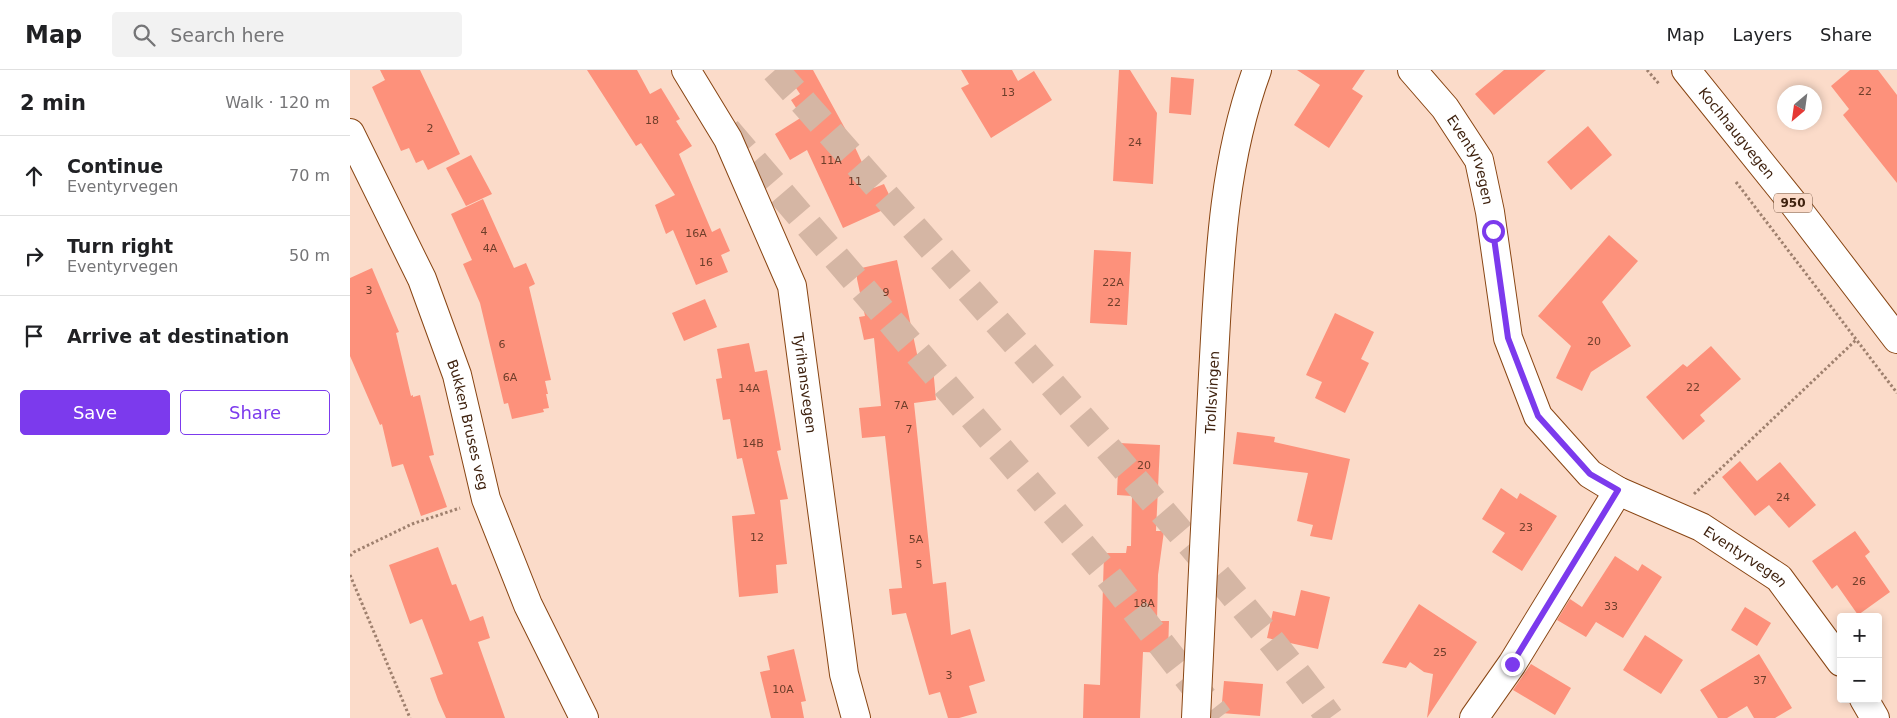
<!DOCTYPE html>
<meta charset="utf-8">
<style>
body{margin:0;font-family:"DejaVu Sans",sans-serif;background:#f2f2f2;color:#202124}
.controls{position:absolute;right:15px;bottom:15px;display:grid;overflow:hidden;border-radius:5px;box-shadow:0 2px 8px #0003}
.controls button{width:45px;height:45px;display:grid;place-items:center;padding:0;border:0;border-bottom:1px solid #e0e0e0;background:#fff;color:#202124;font:25px sans-serif}
.compass{position:absolute;left:1427px;top:15px;width:45px;height:45px;border-radius:50%;background:#fff;box-shadow:0 2px 8px #0003;rotate:209deg}
.stop{position:absolute;width:15px;height:15px;margin:-11px;border:4px solid #7c3aed;border-radius:50%;background:#fff}
.stop.end{background:#7c3aed;border-color:#fff;box-shadow:0 1px 5px #0008}
.list{margin:0;padding:0;list-style:none}
h2{display:flex;justify-content:space-between;align-items:center;height:65px;margin:0;padding:0 20px;font-size:21px}
h2 small{font-size:16px;font-weight:400;color:#757577}
.list li{display:grid;grid-template-columns:32px 1fr auto;gap:15px;align-items:center;box-sizing:border-box;height:80px;padding:0 20px;border-top:1px solid #e0e0e0}
.list b{display:block;font-size:19px;white-space:nowrap}
.list p{margin:0;font-size:16px;white-space:nowrap;color:#757577}
.list em{font-size:16px;font-style:normal;color:#757577}
.actions{display:flex;gap:10px;padding:15px 20px}
.actions a{flex:1;padding:11px 0;border:1px solid #7c3aed;border-radius:5px;text-align:center;font-size:18px;color:#7c3aed}
.actions .main{background:#7c3aed;color:#fff}
.icon{flex:none;width:28px;height:28px;fill:none;stroke:currentColor;stroke-width:2;stroke-linecap:round;stroke-linejoin:round}
.map{position:relative;flex:none;width:1547px;height:648px;overflow:hidden}
header{display:flex;align-items:center;gap:30px;box-sizing:border-box;height:70px;padding:0 25px;background:#fff;border-bottom:1px solid #e0e0e0}
header strong{font-size:24px}
nav{display:flex;gap:28px;margin-inline-start:auto;font-size:18px}
.search{width:350px;height:45px;background:#f2f2f2;display:flex;align-items:center;gap:12px;box-sizing:border-box;padding:0 18px;border-radius:5px;color:#757577;font-size:19px}
main{display:flex}
aside{flex:1;background:#fff}
.map>svg:first-child{display:block}
</style>
<header>
<strong>Map</strong>
<div class="search"><svg class="icon" aria-label="search" viewBox="0 0 24 24"><circle cx="10" cy="10" r="6"/><path d="M15 15l6 6"/></svg>Search here</div>
<nav><a>Map</a><a>Layers</a><a>Share</a></nav>
</header>
<main>
<aside>
<h2>2 min<small>Walk · 120 m</small></h2>
<ul class="list">
<li><svg class="icon" aria-label="ahead" viewBox="0 0 24 24"><path d="M12 20V5M6 11l6-6 6 6"/></svg><div><b>Continue</b><p>Eventyrvegen</p></div><em>70 m</em></li>
<li><svg class="icon" aria-label="right" viewBox="0 0 24 24"><path d="M7 20v-9h11M14 6l5 5-5 5"/></svg><div><b>Turn right</b><p>Eventyrvegen</p></div><em>50 m</em></li>
<li><svg class="icon" aria-label="arrive" viewBox="0 0 24 24"><path d="M6 21V4h12l-3 4 3 4H6"/></svg><div><b>Arrive at destination</b></div></li>
</ul>
<div class="actions"><a class="main">Save</a><a>Share</a></div>
</aside>
<div class="map">
<svg width="1547" height="648" viewBox="0 0 1547 648">
<rect width="100%" height="100%" fill="#fbdbc9"/>
<path fill="#fd917b" d="M30,0H70L110,84L78,100L73,90L66,93L59,78L51,81L22,17L35,10Z
M237,0H287L300,24L311,18L330,49L326,51L342,76L329,84L362,162L370,158L380,181L371,185L378,202L346,215L323,160L316,164L305,135L325,125L291,73L286,76Z
M434,0H463L503,73L524,118L534,114L544,135L493,158L457,80L440,90L425,64L452,47L441,30L450,24Z
M611,0H662L668,11L684,1L702,30L641,68L611,18L619,14Z
M769,0H780L807,43L803,114L763,111Z
M947,0H1015L1002,19L1013,26L979,78L944,55L970,15Z
M1154,0H1196L1144,45L1125,24Z
M1500,0H1528L1547,25V113L1493,45L1499,39L1481,16Z
M821,7L844,9L841,45L819,43Z
M1238,56L1262,85L1221,120L1197,92Z
M121,85L142,124L116,136L96,98Z
M133,129L164,198L176,193L185,214L179,217L201,310L195,311L198,324H196L199,338L193,339L194,342L162,349L158,333L154,334L130,233L113,194L122,190L101,144Z
M1259,165L1288,191L1252,232L1281,276L1241,302L1232,321L1206,308L1221,276L1188,246Z
M744,180L781,182L777,255L740,253Z
M547,190L570,298L583,297L586,330L564,333L583,514L596,512L601,565L620,559L635,611L619,616L627,643L609,648H598L590,622L579,625L556,543L542,545L539,519L552,518L535,366L512,368L509,338L531,336L524,268L514,270L509,247L515,246L507,209V199Z
M22,198L49,262L46,263L61,326L63,325V327L70,325L84,385L79,386L97,437L71,446L53,394L42,397L32,354L30,355L0,286V208Z
M355,229L367,257L334,271L322,243Z
M985,243L1024,262L1011,289L1019,293L995,343L965,328L972,312L956,305Z
M399,273L405,302L417,300L431,380L427,381L438,429L430,430L437,494L426,495L428,523L389,527L382,446L405,444L392,388L387,389L380,349L373,350L366,309L372,308L367,279Z
M1361,276L1391,309L1350,345L1355,351L1333,370L1296,327L1333,294L1337,297Z
M887,362L925,367L924,372L1000,389L982,470L960,466L963,455L947,451L958,403L883,394Z
M769,373L810,375L806,461H814L808,505L807,551H819L818,583L793,582L790,648H733L734,614L750,615L754,483H776L777,476H781L782,426L767,425Z
M1390,391L1407,411L1430,392L1466,435L1439,458L1419,435L1405,446L1372,407Z
M1151,418L1167,429L1170,423L1207,446L1172,501L1142,482L1155,463L1132,449Z
M1505,461L1520,482L1515,486L1540,522L1508,545L1487,515L1482,519L1462,491Z
M88,477L102,515L106,514L120,551L133,546L140,568L128,572L155,648H96L88,630L80,608L93,604L72,549L60,554L39,495Z
M1265,486L1288,501L1292,494L1312,507L1273,568L1246,552L1236,567L1207,550L1220,529L1232,537Z
M951,520L980,527L968,579L917,568L923,541L945,546Z
M1069,534L1127,572L1077,648L1083,604L1074,602L1060,592L1056,598L1032,593Z
M1395,537L1421,553L1407,576L1381,560Z
M1295,565L1333,590L1311,624L1273,600Z
M444,579L456,631L451,632L454,648H421L410,602L420,600L417,586Z
M1409,584L1442,638L1425,648H1404L1397,636L1377,648H1368L1350,620Z
M1181,594L1221,618L1205,645L1163,620Z
M874,611L913,614L910,646L871,643Z"/>
<g fill="none" stroke-linecap="round" stroke-linejoin="round">
<path stroke="#d5b6a4" stroke-width="28" stroke-dasharray="28 14" stroke-linecap="butt" d="M425,0C539,130 654,259 768,390C840,474 915,558 980,648
M377,60L755,502L869,648"/>
<defs>
<g id="street">
<path id="s1" d="M336,0L378,69L442,216L494,604L506,648"/>
<path id="s2" d="M1062,0L1095,38L1129,90L1140,142L1158,268L1188,346L1240,404L1268,421L1351,457L1429,508L1491,592"/>
<path id="s3" d="M0,63L72,209L107,305L136,429L178,535L234,648"/>
<path d="M1514,629L1525,648"/>
<path id="s4" d="M846,648C851,534 857,419 863,305C869,202 871,98 907,0"/>
<path d="M1124,648L1162,594L1268,421"/>
</g>
<g id="primary">
<path id="s5" d="M1336,0L1443,133L1547,269"/>
</g>
</defs>
<use href="#street" stroke="#884513" stroke-width="30"/>
<use href="#primary" stroke="#884513" stroke-width="30"/>
<path stroke="#9f806e" stroke-width="3" stroke-dasharray="2.5 2.5" stroke-linecap="butt" d="M1297,0L1310,15
M1386,112L1547,323
M1344,424L1507,269
M0,486L4,482L62,454L110,438
M0,505L60,648"/>
<use href="#street" stroke="#fff" stroke-width="28"/>
<use href="#primary" stroke="#fff" stroke-width="28"/>
</g>
<g fill="none" stroke-linecap="round" stroke-linejoin="round">
<path stroke="#7c3aed" stroke-width="6" d="M1143,161L1158,268L1188,346L1240,404L1268,420L1162,594"/>
</g>
<g text-anchor="middle" stroke-width="4" stroke-linejoin="round" paint-order="stroke">
<g font-size="11" fill="#6e3e2a">
<text x="1515" y="25">22</text>
<text x="658" y="26">13</text>
<text x="302" y="54">18</text>
<text x="80" y="62">2</text>
<text x="785" y="76">24</text>
<text x="481" y="94">11A</text>
<text x="505" y="115">11</text>
<text x="134" y="165">4</text>
<text x="346" y="167">16A</text>
<text x="140" y="182">4A</text>
<text x="356" y="196">16</text>
<text x="763" y="216">22A</text>
<text x="19" y="224">3</text>
<text x="536" y="226">9</text>
<text x="764" y="236">22</text>
<text x="1244" y="275">20</text>
<text x="152" y="278">6</text>
<text x="160" y="311">6A</text>
<text x="1343" y="321">22</text>
<text x="399" y="322">14A</text>
<text x="551" y="339">7A</text>
<text x="559" y="363">7</text>
<text x="403" y="377">14B</text>
<text x="794" y="399">20</text>
<text x="1433" y="431">24</text>
<text x="1176" y="461">23</text>
<text x="407" y="471">12</text>
<text x="566" y="473">5A</text>
<text x="569" y="498">5</text>
<text x="1509" y="515">26</text>
<text x="794" y="537">18A</text>
<text x="1261" y="540">33</text>
<text x="1090" y="586">25</text>
<text x="599" y="609">3</text>
<text x="1410" y="614">37</text>
<text x="433" y="623">10A</text>
</g>
<rect fill="#fbdbc9" stroke="#775a47" stroke-width="1" x="1424" y="123.5" width="38" height="19" rx="4"/>
<g font-size="12" font-weight="bold" fill="#3f220f">
<text x="1443" y="137">950</text>
</g>
<g font-size="14" fill="#3f220f" stroke="#fbdbc9">
<text dy="5" stroke="none"><textPath href="#s5" startOffset="81">Kochhaugvegen</textPath></text>
<text dy="5" stroke="none"><textPath href="#s2" startOffset="109">Eventyrvegen</textPath></text>
<text dy="5" stroke="none"><textPath href="#s1" startOffset="339">Tyrihansvegen</textPath></text>
<text dy="5" stroke="none"><textPath href="#s4" startOffset="326">Trollsvingen</textPath></text>
<text dy="5" stroke="none"><textPath href="#s3" startOffset="316">Bukken Bruses veg</textPath></text>
<text dy="5" stroke="none"><textPath href="#s2" startOffset="631">Eventyrvegen</textPath></text>
</g>
</g>
</svg>
<div class="controls">
<button>+</button>
<button>−</button>
</div>
<svg class="compass" viewBox="-18 -18 36 36"><path d="M0-13l5 13h-10z" fill="#e53935"/><path d="M0 13l5-13h-10z" fill="#757577"/></svg>
<div class="stop" style="left:1143px;top:161px"></div>
<div class="stop end" style="left:1162px;top:594px"></div>
</div>
</main>
